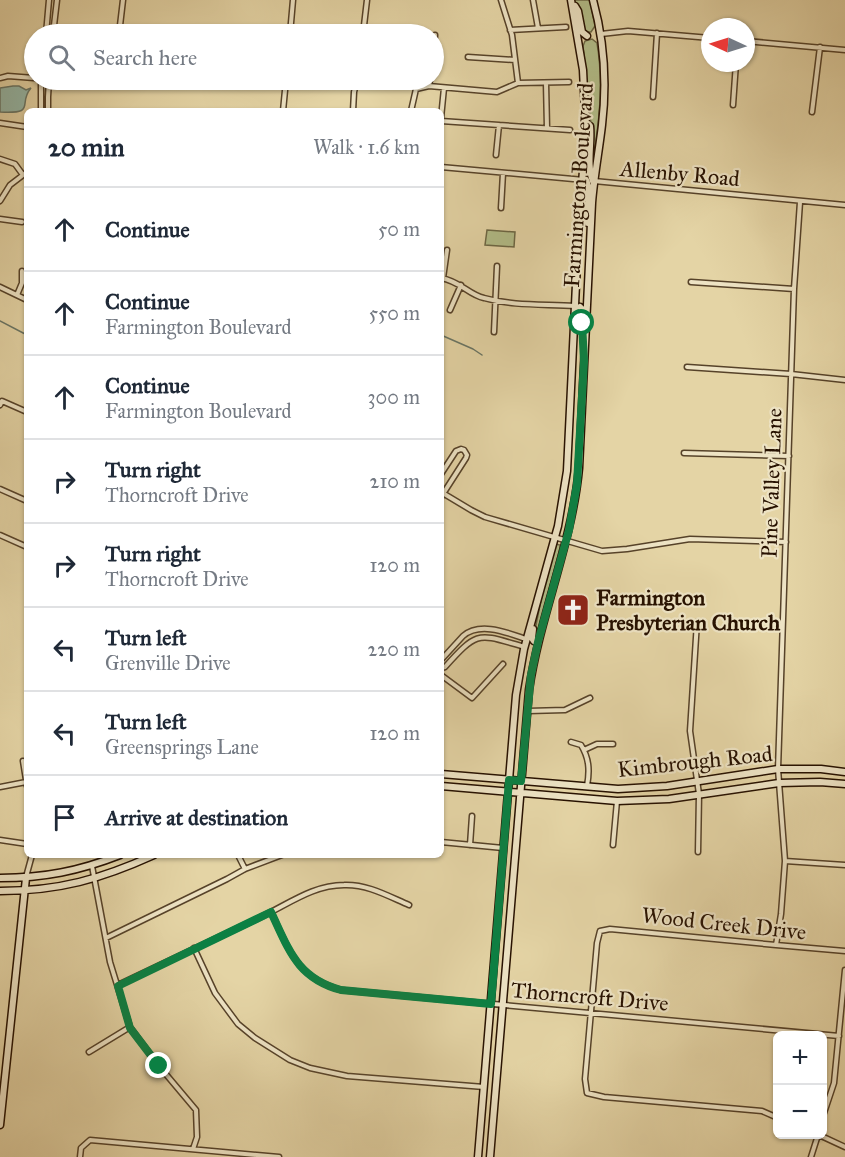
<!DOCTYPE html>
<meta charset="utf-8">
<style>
body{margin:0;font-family:"IM FELL Great Primer",serif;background:#f6f6f7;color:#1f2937}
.controls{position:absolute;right:18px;bottom:18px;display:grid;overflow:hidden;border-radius:9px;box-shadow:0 2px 4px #0004}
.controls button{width:54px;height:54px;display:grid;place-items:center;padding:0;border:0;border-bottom:2px solid #e0e1e3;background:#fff;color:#1f2937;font:30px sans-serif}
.compass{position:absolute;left:701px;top:18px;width:54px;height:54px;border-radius:50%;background:#fff;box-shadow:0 2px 4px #0004;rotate:274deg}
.stop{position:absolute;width:18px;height:18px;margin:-14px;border:4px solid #0b8043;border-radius:50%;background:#fff}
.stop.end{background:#0b8043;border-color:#fff;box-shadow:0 2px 6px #0008}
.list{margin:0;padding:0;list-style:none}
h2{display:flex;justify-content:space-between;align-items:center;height:78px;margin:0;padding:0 24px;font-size:26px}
h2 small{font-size:20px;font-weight:400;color:#747a83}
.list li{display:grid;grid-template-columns:39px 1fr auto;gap:18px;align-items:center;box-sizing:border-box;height:84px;padding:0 24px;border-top:2px solid #e0e1e3}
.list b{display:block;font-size:22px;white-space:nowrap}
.list p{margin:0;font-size:20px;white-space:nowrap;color:#747a83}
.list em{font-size:20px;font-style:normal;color:#747a83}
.icon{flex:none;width:33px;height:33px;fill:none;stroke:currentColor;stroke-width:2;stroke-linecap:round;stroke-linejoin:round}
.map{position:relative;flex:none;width:845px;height:1157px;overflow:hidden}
.search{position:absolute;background:#fff;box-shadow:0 2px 4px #0004;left:24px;top:24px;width:420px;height:66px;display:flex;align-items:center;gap:15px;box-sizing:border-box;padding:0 21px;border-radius:33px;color:#747a83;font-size:22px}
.panel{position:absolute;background:#fff;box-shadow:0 2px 4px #0004;left:24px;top:108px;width:420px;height:750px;border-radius:9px}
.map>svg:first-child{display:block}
</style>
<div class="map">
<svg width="845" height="1157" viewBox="0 0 845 1157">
<rect width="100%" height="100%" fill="#e4d4a5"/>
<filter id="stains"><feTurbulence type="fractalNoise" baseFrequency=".00333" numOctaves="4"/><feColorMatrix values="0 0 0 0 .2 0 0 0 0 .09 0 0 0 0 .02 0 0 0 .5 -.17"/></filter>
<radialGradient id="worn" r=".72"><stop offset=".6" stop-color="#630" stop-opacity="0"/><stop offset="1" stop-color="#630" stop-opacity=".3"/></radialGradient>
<path fill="#b2bd88" stroke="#6c6744" stroke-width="1.5" d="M574,0H590L595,26L591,32H585L579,10Z
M592,39L597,43C604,84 599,125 592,166V134L583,46L585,41Z
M487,230L515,232L514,247L485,245Z
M556,544L560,545V548L537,635L535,636L534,635L543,590Z"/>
<path fill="#95b8a8" stroke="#697565" stroke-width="1.5" d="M13,86H19L26,90L31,88C17,104 38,114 0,112V88Z"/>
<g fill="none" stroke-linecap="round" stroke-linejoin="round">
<path stroke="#697565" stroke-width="1.5" d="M0,321L27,335
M441,335L473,349L482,355"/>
<defs>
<path id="street" d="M533,0L538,28
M510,30L566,27
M46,34L49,0
M53,34L57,0
M119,34L123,0
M290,34L293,0
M363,34L367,0
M601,34L628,31L710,38
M746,41L845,50
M434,51L435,35
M468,57L515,60
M0,78L8,76L34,78
M518,83L569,82
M546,83L547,128
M72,84V80
M429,86L430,80
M653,97L657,33
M733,105L736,63
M41,111V80
M48,111V97L49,80
M283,111L286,80
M353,111L354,92L357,80
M411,111L416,89L429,86L497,92L518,83L512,35L501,0
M812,112L820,47
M441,118L444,88
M441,121L570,130
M0,123L27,127
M496,155L499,125
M0,159L15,164L23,175
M441,167L584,180
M594,181L845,205
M0,201L10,185L27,172
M501,208L503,173
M0,219L22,222
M441,278C460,281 469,295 484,298C513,306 544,304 575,306
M443,278L447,250
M691,282L794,289
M0,287L27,300
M17,295L22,283V271
M450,310L461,285
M494,332L497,266
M687,367L791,374L845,380
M0,405L2,401L27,412
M684,453L789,456
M441,474L456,451L461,449L464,450L467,455L466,458L441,497
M0,489L27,501
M441,492L471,510L485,517L602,551L627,549L690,539L786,542
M0,535L27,547
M697,622L690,731L699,794L698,852
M441,660L463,636C480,621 508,633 526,639
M441,668L445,667C479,629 478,634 525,647
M441,675L472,698L503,664
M528,711L565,710L590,698
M571,742L581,745C589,758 590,770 587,786
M584,750L597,744H613
M23,761L27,786
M0,787L26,782
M0,840L27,844
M441,842L503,848
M470,845L472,816
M613,845L617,801
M238,855L245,869
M785,861L845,865
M92,866L110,962L130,1027L159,1066L196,1110L197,1137L193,1149
M26,877L32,855
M271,912C289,950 297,978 341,990L839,1036
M106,938L227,879L245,869L282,855
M776,945L781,914L785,861L778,769L794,289L800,202
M194,948L215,993L238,1024L255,1038L290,1060L310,1068L347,1076L484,1087
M118,985C166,962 214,939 263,916C290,903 314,885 344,885C367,884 388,896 409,905
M89,1052L130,1027
M778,1118L762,1111L604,1097L587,1093L585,1079L597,943L600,931L610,929L776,945L845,951
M822,1119L834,1083L845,970
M817,1134L845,1147
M80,1157L81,1148L90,1140L279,1157
M811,1157L818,1135"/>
<path id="secondary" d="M575,6L578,11L582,32L587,36
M590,126C592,143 586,165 593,181
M586,180C592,192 586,210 588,223
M580,307L582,309V318
M533,629L532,638L534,641
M441,774L618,789L667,786L778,769H821L845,772
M441,786L617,801L669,799L779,783L820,782L845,784
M0,878C44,878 79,871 120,855
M0,891C59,891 101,879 154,855
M0,1125L26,878
M478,1157L516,695L524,649L558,526L567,471L579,222L586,132L583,70L571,0
M490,1157L529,690C540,615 572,544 579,468L592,203C594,177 599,151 602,125C607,83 604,40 593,0"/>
</defs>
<use href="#street" stroke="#564229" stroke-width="7"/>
<use href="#secondary" stroke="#271100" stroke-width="9"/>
<use href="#street" stroke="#ede3c4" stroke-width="4"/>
<use href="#secondary" stroke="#ede3c4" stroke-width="6"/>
</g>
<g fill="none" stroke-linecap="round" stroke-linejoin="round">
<path stroke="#0b8043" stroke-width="8" d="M159,1066L130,1028L118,986L271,912C289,950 297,978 341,990L491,1004L509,780L521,781L531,675L538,642L569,530L577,484L584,361L582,323"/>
</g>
<defs>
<symbol id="church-square" viewBox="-11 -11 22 22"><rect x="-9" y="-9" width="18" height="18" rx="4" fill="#8f2418" stroke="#ede3c4"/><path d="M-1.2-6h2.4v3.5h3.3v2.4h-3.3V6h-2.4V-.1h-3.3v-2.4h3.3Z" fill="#fff"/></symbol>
</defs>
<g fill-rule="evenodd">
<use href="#church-square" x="554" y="591" width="38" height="38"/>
</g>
<g text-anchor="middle" stroke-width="4.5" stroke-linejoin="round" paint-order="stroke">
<g font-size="22" fill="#271100" stroke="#ede3c4">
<text transform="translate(680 173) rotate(5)" y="8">Allenby Road</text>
<text transform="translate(578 185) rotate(-86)" y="8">Farmington Boulevard</text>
<text transform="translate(771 483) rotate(-88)" y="8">Pine Valley Lane</text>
<text transform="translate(695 761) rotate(-6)" y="8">Kimbrough Road</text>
<text transform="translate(724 923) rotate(6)" y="8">Wood Creek Drive</text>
<text transform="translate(590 996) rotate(5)" y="8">Thorncroft Drive</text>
</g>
<g font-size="22" font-weight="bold" fill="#271100" stroke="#ede3c4" text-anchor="start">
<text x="596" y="605">Farmington<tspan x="596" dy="25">Presbyterian Church</tspan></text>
</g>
</g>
<rect width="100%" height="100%" filter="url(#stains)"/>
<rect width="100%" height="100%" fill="url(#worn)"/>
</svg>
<div class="controls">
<button>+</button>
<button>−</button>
</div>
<svg class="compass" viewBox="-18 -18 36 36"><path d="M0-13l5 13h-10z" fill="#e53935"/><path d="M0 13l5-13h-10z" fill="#747a83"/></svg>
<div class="stop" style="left:582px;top:323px"></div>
<div class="stop end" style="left:159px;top:1066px"></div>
<div class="search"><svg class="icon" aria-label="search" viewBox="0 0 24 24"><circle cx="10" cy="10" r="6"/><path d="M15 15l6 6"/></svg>Search here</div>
<section class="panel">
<h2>20 min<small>Walk · 1.6 km</small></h2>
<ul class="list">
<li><svg class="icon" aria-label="ahead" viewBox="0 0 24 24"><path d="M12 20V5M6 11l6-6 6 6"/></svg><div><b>Continue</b></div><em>50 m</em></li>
<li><svg class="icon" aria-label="ahead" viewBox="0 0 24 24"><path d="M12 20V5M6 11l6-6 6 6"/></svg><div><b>Continue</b><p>Farmington Boulevard</p></div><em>550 m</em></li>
<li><svg class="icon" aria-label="ahead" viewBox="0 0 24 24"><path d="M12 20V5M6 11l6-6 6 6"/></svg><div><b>Continue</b><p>Farmington Boulevard</p></div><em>300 m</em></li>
<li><svg class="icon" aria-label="right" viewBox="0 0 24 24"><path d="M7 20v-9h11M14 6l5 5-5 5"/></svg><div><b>Turn right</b><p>Thorncroft Drive</p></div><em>210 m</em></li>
<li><svg class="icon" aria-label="right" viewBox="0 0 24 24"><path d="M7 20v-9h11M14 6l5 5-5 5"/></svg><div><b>Turn right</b><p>Thorncroft Drive</p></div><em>120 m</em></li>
<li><svg class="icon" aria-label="left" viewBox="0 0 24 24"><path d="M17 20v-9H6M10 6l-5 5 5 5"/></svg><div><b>Turn left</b><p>Grenville Drive</p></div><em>220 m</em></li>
<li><svg class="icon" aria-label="left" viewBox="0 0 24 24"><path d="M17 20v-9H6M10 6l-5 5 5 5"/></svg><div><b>Turn left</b><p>Greensprings Lane</p></div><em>120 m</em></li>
<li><svg class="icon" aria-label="arrive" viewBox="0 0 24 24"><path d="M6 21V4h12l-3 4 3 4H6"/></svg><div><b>Arrive at destination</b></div></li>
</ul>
</section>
</div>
